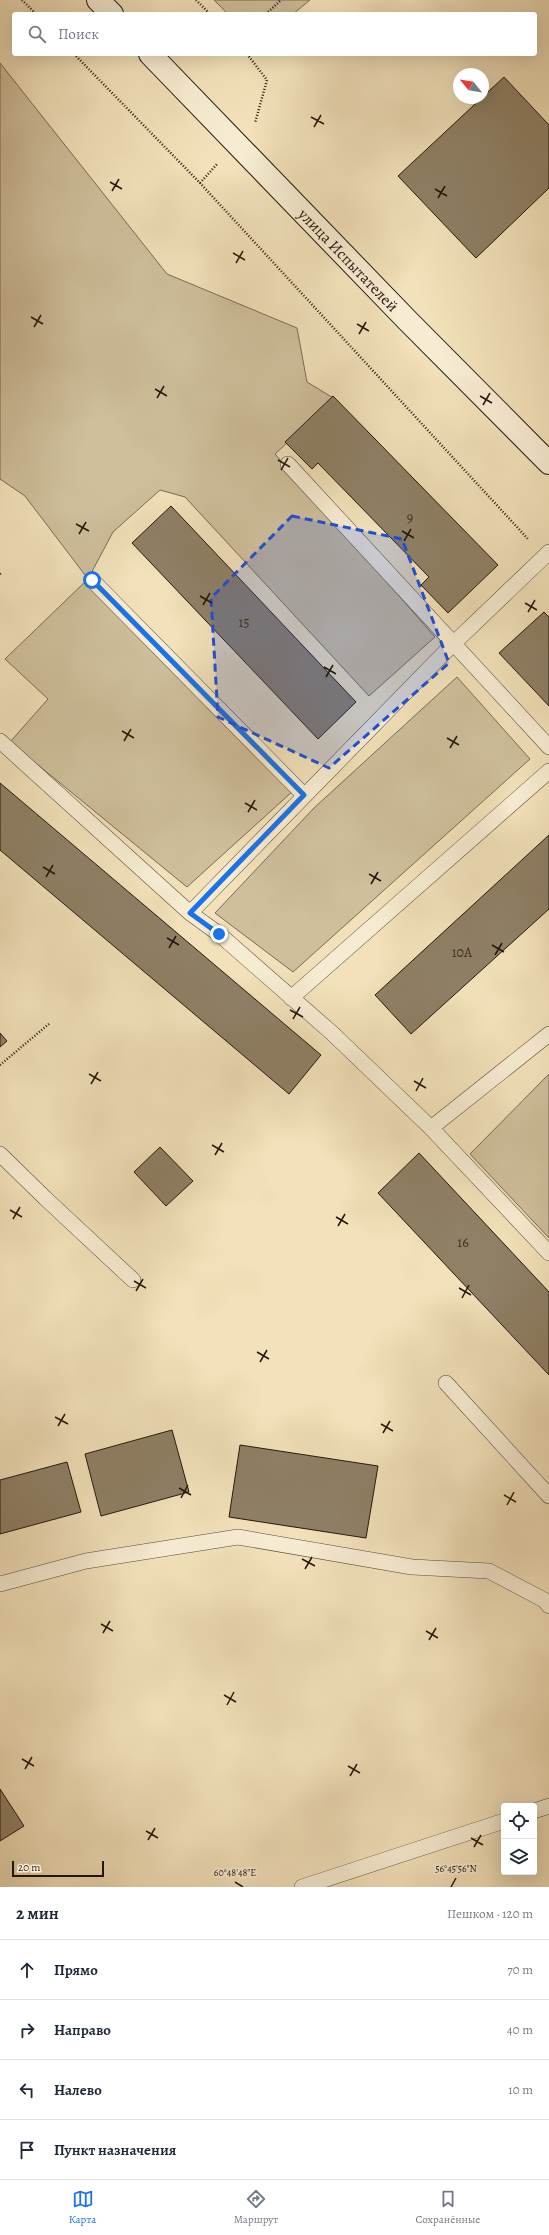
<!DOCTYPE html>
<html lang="ru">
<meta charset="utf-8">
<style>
body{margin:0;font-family:Alegreya,serif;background:#f2f2f3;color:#1f2937}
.controls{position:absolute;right:12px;bottom:12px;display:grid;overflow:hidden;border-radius:4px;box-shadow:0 4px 16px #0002}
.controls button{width:36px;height:36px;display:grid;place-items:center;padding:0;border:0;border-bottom:1px solid #e0e1e3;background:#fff;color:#1f2937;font:20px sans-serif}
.compass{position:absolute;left:453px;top:68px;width:36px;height:36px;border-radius:50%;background:#fff;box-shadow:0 4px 16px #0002;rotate:300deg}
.scale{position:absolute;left:12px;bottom:10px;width:92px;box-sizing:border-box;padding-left:4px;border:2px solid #23170a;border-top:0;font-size:11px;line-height:14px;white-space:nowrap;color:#23170a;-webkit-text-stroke:3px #f7ecd2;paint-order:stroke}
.stop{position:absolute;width:12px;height:12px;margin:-9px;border:3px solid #1a73e8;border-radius:50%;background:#fff}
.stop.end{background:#1a73e8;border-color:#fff;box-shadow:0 1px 4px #0008}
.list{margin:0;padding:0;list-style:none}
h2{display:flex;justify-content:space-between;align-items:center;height:52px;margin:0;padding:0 16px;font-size:17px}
h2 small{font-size:13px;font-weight:400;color:#747a83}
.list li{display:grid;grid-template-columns:26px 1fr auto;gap:12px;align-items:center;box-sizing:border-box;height:60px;padding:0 16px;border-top:1px solid #e0e1e3}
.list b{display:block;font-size:15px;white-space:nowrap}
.list em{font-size:13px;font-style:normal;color:#747a83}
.icon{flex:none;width:22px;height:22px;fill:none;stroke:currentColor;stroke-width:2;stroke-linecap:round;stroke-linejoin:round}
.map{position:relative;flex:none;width:549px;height:1887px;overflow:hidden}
.search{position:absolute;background:#fff;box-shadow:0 4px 16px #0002;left:12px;right:12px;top:12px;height:44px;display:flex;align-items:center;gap:10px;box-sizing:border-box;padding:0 14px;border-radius:4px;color:#747a83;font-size:15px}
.sheet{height:292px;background:#fff}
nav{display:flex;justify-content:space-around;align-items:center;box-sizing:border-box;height:56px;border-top:1px solid #e0e1e3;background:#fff;font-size:11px;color:#747a83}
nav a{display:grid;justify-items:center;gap:2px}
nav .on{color:#1a73e8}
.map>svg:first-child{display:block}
</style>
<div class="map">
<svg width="549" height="1887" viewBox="0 0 549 1887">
<rect width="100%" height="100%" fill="#f2e1ba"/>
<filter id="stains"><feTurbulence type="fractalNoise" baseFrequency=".005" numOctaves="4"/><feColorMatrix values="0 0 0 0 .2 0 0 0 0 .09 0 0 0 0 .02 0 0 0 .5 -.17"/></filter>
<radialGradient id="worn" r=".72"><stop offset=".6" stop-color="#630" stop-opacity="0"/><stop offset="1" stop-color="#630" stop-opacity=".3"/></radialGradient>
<path fill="#cfbf9c" stroke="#796b53" d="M214,0H310L293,14H228Z
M0,63L167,274L297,328L307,382L335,399L275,454L435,637L369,696L185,497L160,490L113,532L88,579L293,791L187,887L10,742L48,699L5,659L88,579L25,496L0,479Z
M457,677L530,759L293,972L215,913L314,808Z
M549,1074V1238L470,1154Z"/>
<path fill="#8f8066" stroke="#23170a" d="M504,77L549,125V188L476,258L398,176Z
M333,396L498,565L448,613L421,585L429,577L318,463L312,469L285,442Z
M171,506L356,702L318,739L132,543Z
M544,612L549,617V706L499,653Z
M0,783L321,1055L289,1094L0,850Z
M549,835V909L411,1034L375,995Z
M0,1033L7,1041L0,1047Z
M160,1147L193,1181L166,1206L134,1172Z
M419,1153L549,1292V1375L378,1193Z
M172,1430L189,1492L101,1516L85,1454Z
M240,1445L378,1466L366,1538L229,1517Z
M67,1462L81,1512L0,1534V1480Z
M0,1789L24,1826L0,1841Z"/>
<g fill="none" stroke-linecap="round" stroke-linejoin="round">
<defs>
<path id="service" d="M288,464L549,747
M92,580L304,795
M0,741L190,913L453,644L549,552
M190,913L219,934L332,1033L431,1128L549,1253
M291,998L549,771
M431,1128L549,1034
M0,1154L45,1198L133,1280
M446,1383L549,1496
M0,1584L86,1561L238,1537L412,1567L489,1571L544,1600L549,1606
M534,1811L549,1806
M302,1887L504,1821"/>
<g id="secondary">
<path d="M98,0L112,14"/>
<path id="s1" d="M150,54L407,320L549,463"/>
</g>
</defs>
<use href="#service" stroke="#574a36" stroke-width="16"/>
<use href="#secondary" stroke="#23170a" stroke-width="24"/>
<path stroke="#23170a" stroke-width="2.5" stroke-dasharray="1 2" stroke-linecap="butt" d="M22,0L36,14
M196,0L210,14
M266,14L281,0
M74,54L200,183L528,539
M247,54L267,80L255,123
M200,183L218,163
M0,574L2,572
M0,1065L50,1023"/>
<use href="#service" stroke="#f7ecd2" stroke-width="15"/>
<use href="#secondary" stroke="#f7ecd2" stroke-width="22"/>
</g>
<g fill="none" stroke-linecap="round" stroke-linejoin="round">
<path stroke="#1a73e8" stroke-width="5" d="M92,580L304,795L190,913L219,934"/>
</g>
<path fill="#1d4ed8" fill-opacity="0.2" stroke="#1d4ed8" stroke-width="3" stroke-dasharray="8 5" stroke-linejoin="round" d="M292,516L402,539L449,663L329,768L218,717L211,598Z"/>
<path fill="none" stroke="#23170a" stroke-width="1.5" d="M311,117L324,124M314,127L321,115M110,182L122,189M435,189L447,196M112,191L119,179M438,198L445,186M233,253L245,260M236,263L243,251M31,317L43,324M357,324L369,331M34,327L41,315M359,334L366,322M155,389L167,396M480,396L492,403M157,398L164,386M483,405L490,393M278,460L290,467M281,470L288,458M76,524L89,531M402,531L414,538M79,534L86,522M404,541L411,529M200,596L212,603M525,603L537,610M203,605L210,593M528,612L535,600M324,667L336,674M326,677L333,665M122,731L134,738M447,738L459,745M124,741L131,729M450,748L457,736M245,803L257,810M248,812L255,800M43,867L55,874M369,874L381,881M46,877L53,865M371,884L378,872M167,938L179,945M492,945L504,952M169,948L176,936M495,955L502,943M290,1010L303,1017M293,1019L300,1007M89,1074L101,1081M414,1081L426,1088M91,1084L98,1072M416,1091L423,1078M212,1145L224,1152M215,1155L222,1143M10,1210L22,1217M336,1217L348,1224M13,1219L20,1207M338,1226L345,1214M134,1281L146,1288M459,1288L471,1295M136,1291L143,1279M462,1298L469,1285M257,1352L269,1359M260,1362L267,1350M55,1417L68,1424M381,1424L393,1431M58,1426L65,1414M383,1433L390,1421M179,1488L191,1495M504,1495L516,1502M181,1498L188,1485M507,1505L514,1492M302,1559L315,1566M305,1569L312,1557M101,1624L113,1631M426,1631L438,1638M103,1633L110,1621M429,1640L436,1628M224,1695L236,1702M227,1705L234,1692M22,1759L34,1766M348,1766L360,1773M25,1769L32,1757M350,1776L357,1764M146,1831L158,1838M471,1838L483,1845M148,1840L155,1828M474,1847L481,1835M235,1882L243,1887M451,1887L456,1878"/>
<g text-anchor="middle" stroke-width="3.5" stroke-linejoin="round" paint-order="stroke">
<g font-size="14" fill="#3e3121">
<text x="410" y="522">9</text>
<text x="244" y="627">15</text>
<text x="462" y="957">10А</text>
<text x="463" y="1247">16</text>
</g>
<g font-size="16" fill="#23170a" stroke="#f7ecd2">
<text dy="6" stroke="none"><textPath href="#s1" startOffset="286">улица Испытателей</textPath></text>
</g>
</g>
<g font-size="10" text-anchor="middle" fill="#23170a" stroke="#f7ecd2" stroke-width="3.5" stroke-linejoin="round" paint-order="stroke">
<text x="456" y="1872">56°45'56"N</text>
<text x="235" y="1876">60°48'48"E</text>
</g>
<rect width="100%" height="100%" filter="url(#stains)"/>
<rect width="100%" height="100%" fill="url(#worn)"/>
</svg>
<div class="controls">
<button><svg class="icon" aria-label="locate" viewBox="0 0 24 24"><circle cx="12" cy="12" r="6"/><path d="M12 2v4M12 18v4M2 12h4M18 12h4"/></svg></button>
<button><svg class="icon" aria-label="layers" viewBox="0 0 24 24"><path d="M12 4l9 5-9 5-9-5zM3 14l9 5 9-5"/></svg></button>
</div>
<svg class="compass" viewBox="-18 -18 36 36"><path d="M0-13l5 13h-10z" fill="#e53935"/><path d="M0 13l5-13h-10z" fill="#747a83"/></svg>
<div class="scale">20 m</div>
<div class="stop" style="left:92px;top:580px"></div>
<div class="stop end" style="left:219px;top:934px"></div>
<div class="search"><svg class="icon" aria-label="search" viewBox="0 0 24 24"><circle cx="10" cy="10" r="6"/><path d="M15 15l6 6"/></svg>Поиск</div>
</div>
<section class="sheet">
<h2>2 мин<small>Пешком · 120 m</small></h2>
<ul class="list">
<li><svg class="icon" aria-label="ahead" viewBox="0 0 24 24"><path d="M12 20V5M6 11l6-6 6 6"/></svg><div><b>Прямо</b></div><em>70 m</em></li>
<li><svg class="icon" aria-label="right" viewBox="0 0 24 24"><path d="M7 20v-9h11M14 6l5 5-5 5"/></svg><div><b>Направо</b></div><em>40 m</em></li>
<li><svg class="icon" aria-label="left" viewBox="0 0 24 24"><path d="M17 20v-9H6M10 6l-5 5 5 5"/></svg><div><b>Налево</b></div><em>10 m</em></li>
<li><svg class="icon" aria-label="arrive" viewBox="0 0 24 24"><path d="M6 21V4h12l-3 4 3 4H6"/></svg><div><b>Пункт назначения</b></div></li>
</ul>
</section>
<nav>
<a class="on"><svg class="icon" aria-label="map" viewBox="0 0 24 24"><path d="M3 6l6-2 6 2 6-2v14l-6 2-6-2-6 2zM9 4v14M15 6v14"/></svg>Карта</a>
<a><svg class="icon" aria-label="directions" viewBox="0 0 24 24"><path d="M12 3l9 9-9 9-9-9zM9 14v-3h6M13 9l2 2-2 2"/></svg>Маршрут</a>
<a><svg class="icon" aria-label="saved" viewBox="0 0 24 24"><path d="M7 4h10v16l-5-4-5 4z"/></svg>Сохранённые</a>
</nav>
